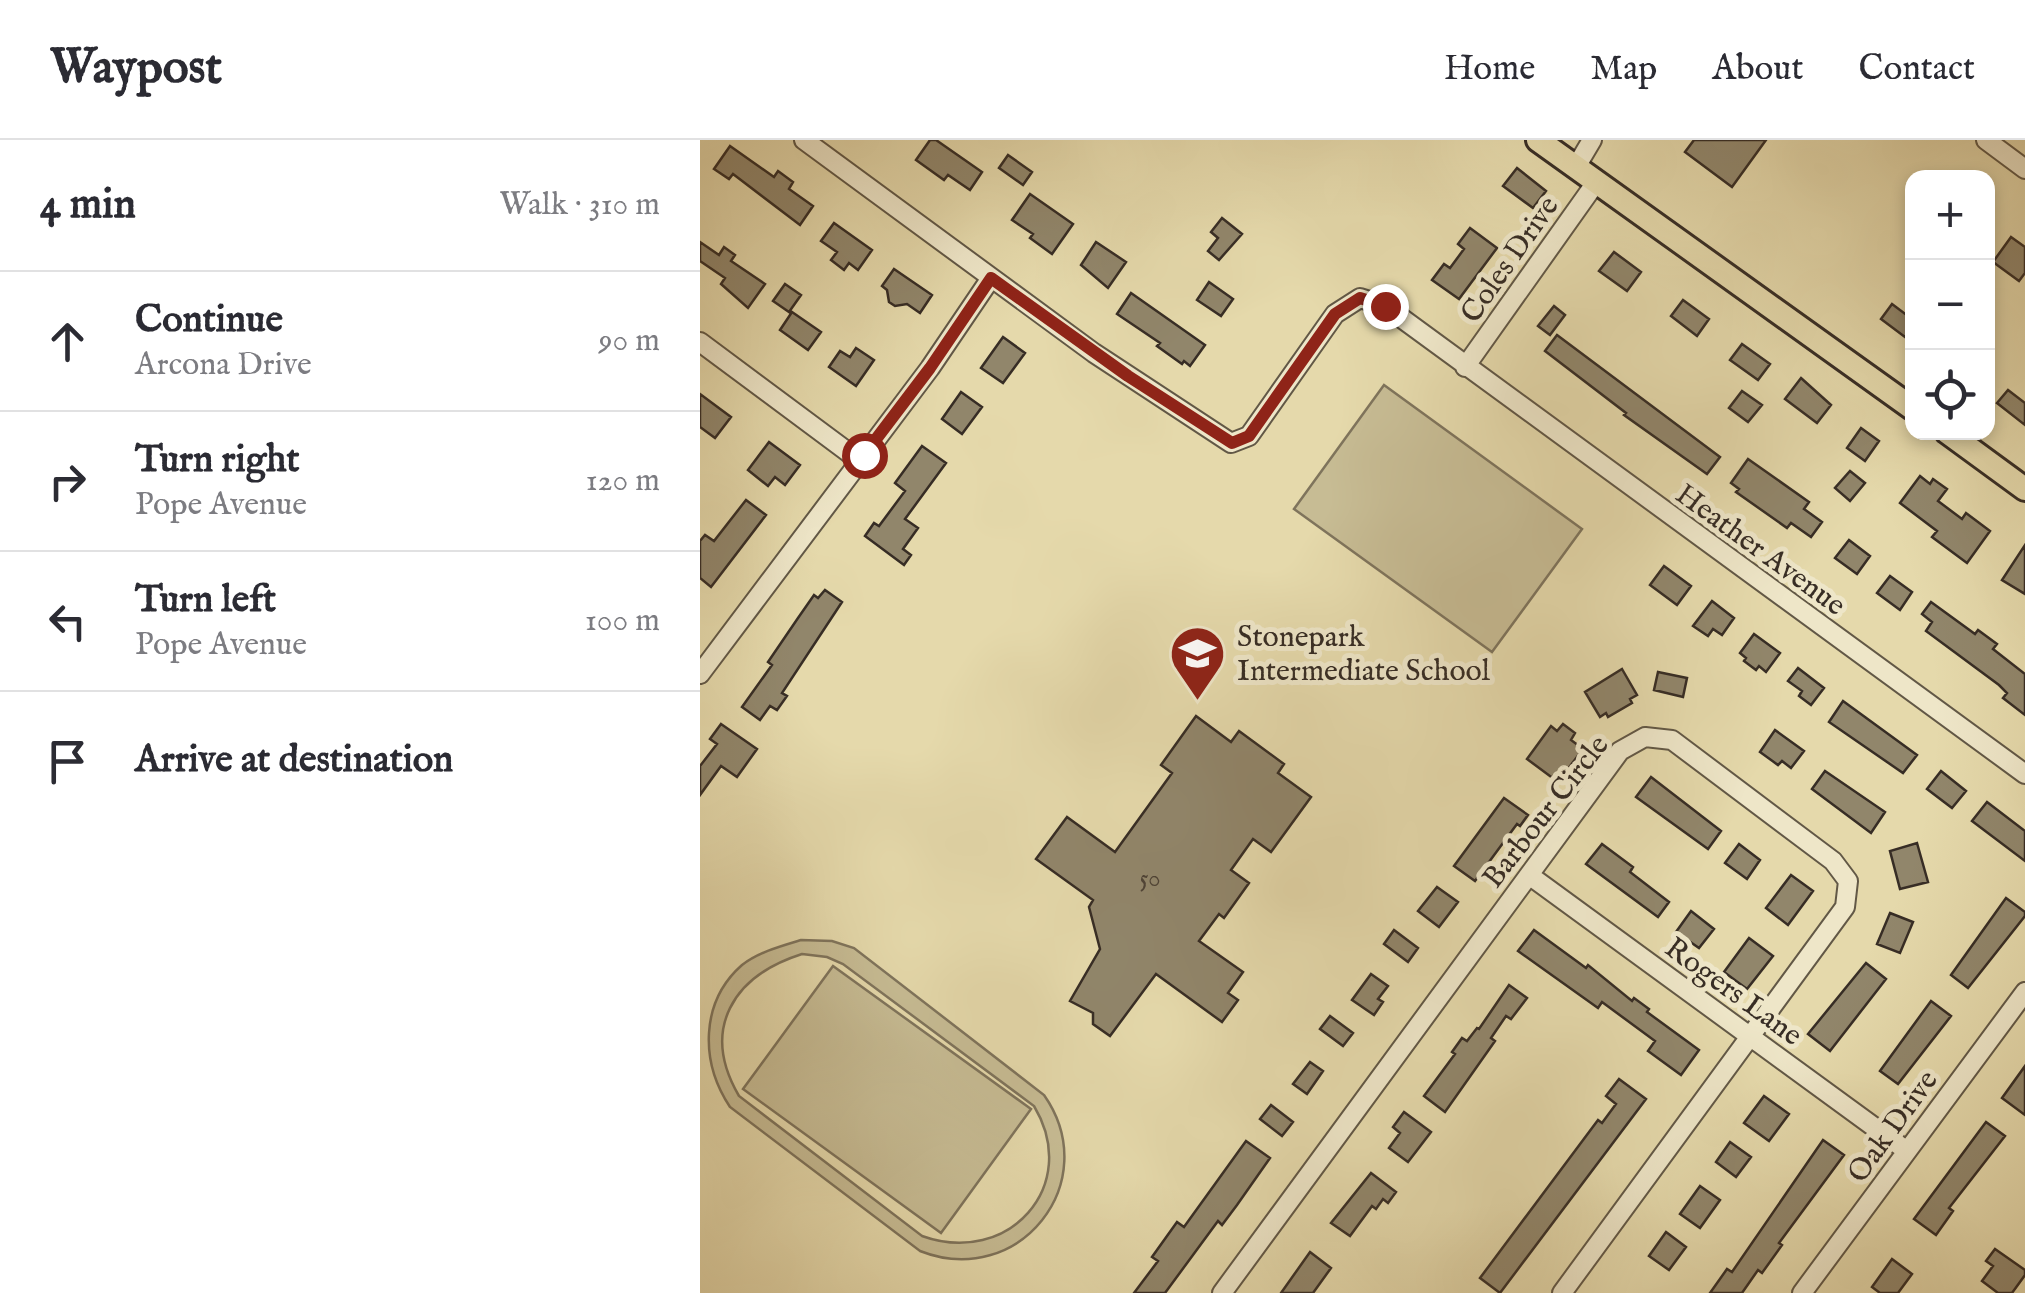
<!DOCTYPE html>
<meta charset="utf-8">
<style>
body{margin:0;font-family:"IM FELL English",serif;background:#f7f7f7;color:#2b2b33}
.controls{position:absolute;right:30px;top:30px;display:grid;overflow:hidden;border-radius:20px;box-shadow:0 5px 15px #0003}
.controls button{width:90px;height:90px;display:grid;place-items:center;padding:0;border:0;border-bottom:2px solid #e1e1e2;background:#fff;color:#2b2b33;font:50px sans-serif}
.stop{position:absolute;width:30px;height:30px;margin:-22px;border:8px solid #8f2418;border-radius:50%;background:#fff}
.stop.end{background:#8f2418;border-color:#fff;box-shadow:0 2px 10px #0008}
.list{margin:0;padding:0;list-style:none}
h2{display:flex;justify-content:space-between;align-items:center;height:130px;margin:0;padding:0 40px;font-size:42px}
h2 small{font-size:32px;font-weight:400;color:#7c7c81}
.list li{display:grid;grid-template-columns:65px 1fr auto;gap:30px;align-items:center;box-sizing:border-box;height:140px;padding:0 40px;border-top:2px solid #e1e1e2}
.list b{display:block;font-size:38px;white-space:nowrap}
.list p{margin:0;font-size:32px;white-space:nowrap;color:#7c7c81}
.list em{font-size:32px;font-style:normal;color:#7c7c81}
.icon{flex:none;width:55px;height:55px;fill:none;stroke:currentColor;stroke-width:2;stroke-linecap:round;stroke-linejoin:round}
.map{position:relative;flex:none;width:1325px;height:1153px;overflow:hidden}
header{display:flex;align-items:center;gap:60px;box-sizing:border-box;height:140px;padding:0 50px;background:#fff;border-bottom:2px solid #e1e1e2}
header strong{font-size:48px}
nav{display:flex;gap:55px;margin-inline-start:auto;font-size:35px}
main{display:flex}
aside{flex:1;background:#fff}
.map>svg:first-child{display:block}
</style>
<header>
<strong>Waypost</strong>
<nav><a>Home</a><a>Map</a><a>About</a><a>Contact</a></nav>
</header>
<main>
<aside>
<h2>4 min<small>Walk · 310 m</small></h2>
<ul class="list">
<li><svg class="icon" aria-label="ahead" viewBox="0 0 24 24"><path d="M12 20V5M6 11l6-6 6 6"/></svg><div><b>Continue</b><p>Arcona Drive</p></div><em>90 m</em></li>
<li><svg class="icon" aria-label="right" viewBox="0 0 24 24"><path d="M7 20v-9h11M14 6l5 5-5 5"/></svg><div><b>Turn right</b><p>Pope Avenue</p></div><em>120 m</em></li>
<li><svg class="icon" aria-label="left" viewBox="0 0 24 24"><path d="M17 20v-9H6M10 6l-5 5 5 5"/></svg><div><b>Turn left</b><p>Pope Avenue</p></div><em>100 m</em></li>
<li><svg class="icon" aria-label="arrive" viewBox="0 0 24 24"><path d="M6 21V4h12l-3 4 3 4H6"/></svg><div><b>Arrive at destination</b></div></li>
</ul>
</aside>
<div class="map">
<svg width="1325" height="1153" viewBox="0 0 1325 1153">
<rect width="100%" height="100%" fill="#e5d9ab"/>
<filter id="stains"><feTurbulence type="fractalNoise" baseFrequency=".002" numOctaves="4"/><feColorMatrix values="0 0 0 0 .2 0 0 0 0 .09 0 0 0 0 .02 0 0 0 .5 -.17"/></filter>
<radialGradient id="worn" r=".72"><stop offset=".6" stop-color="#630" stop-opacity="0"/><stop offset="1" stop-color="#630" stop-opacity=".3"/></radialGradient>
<path fill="#c7bc94" stroke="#7f745c" stroke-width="2.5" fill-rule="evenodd" d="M684,245L882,389L792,512L594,369Z
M101,800L132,801L154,808L344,955C405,1042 319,1150 220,1111L30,967C0,922 0,862 42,825C59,812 81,806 101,800ZM102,814L127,817L143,824L334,966C382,1046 308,1127 222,1096L39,956C0,889 33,836 102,814Z
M133,826L331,969L241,1093L43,949Z"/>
<path fill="#91866b" stroke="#372d25" stroke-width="2.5" d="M230,0H236L282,32L270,50L248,35L244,40L216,20Z
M994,0H1066L1032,47L985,12Z
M30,6L74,37L78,31L93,42L89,49L113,66L100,85L33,34L29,39L14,29Z
M308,15L332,32L323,45L299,28Z
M817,28L846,51L833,68L803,46Z
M330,54L373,84L352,114L330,98L333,94L312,80Z
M522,78L542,94L519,120L508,111L518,98L511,92Z
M134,83L172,110L158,130L149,123L144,130L131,120L137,112L121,101Z
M770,88L797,108L759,159L732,140L744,124L750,128L764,109L758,104Z
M1311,97L1325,107V133L1319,141L1293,122Z
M0,102L19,115L24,107L35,115L31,121L65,144L48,168L21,144L25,138L0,121Z
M396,102L426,122L408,148L381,125Z
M914,112L941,132L927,151L899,131Z
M194,129L232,155L220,173L207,164L195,166L189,162L187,150L182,146Z
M509,142L533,159L521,176L497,160Z
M85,144L101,155L89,172L73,161Z
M431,153L505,205L490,226L484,221L482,224L457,206L460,203L417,174Z
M983,160L1009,179L997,196L971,176Z
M1192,164L1212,179V187L1205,197L1181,179Z
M854,166L865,175L850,195L838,186Z
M92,172L121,192L108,210L80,190Z
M857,195L1020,317L1007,334L924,275L926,273L845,211Z
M303,197L325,213L303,243L281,228Z
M1042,204L1070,224L1058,240L1030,220Z
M156,208L174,220L156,246L129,227L140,211L150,217Z
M1101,238L1131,265L1117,283L1085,259Z
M1308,250L1325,263V285L1297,263Z
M1042,251L1062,265L1048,282L1029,268Z
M261,252L282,267L262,294L242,279Z
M0,254L31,277L15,298L0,287Z
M1161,288L1179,301L1165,321L1147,308Z
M69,302L100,325L85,345L75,337L68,346L48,330Z
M222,306L246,323L205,379L218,388L203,409L211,415L204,425L165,396L174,383L179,386L205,351L195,343Z
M1048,319L1109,362L1104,369L1122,382L1111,397L1091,383L1087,388L1036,352L1039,349L1031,343Z
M1150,331L1165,343L1150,361L1135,348Z
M1220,336L1230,344L1233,339L1247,349L1238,361L1262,379L1266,373L1290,391L1267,423L1232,397L1237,391L1200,363Z
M46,360L66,375L11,447L0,438V401L5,395L14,401Z
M1149,400L1170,416L1157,434L1135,418Z
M1325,405V454L1302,440Z
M964,426L991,446L977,465L950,445Z
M1190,436L1212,452L1200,470L1177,453Z
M125,450L142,462L82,553L87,556L77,570L70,566L60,580L42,567L72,525L68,522L98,478L114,455L118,458Z
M1012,461L1034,478L1022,495L1013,489L1008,496L993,486Z
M1231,462L1275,494L1278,490L1297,504L1293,509L1325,534V575L1303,558L1307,553L1299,545L1226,491L1232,482L1222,474Z
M1054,494L1080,513L1066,532L1059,526L1056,530L1044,521L1046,518L1040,513Z
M1098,528L1124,548L1111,565L1099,556L1102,551L1088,541Z
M922,529L937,555L930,559L932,563L908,577L906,573L900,577L885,552Z
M958,532L987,538L983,557L954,550Z
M1143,561L1217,615L1203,633L1129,582Z
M496,576L531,602L539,591L584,624L578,633L611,657L571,712L553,699L531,730L549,743L524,778L519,774L499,801L543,832L528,853L538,860L522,882L456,834L410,896L393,884V873L370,861L400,809L389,767L393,760L336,719L367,677L415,712L472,633L461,625Z
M21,584L57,609L37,637L21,626L0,655V626L17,604L10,599Z
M863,584L875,593L871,600L883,609L858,642L827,619L851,586L857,591Z
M1075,590L1104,611L1091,628L1082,621L1078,625L1060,612Z
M1125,631L1185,672L1171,693L1112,649Z
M1241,631L1266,651L1252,668L1227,649Z
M951,637L1021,691L1008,709L936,657Z
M804,658L828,675L820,686L817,684L775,741L754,726Z
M1287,662L1325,691V721L1272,681Z
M1217,703L1228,742L1200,749L1190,711Z
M902,704L933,727L930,732L969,762L958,777L886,724Z
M1039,704L1060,720L1047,739L1025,723Z
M1091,735L1113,751L1088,785L1066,768Z
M737,747L758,762L739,787L718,771Z
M1306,758L1325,772V776L1268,848L1251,835Z
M991,771L1014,789L999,808L976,792Z
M1190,773L1213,782L1200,813L1177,804Z
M694,790L718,808L708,822L684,804Z
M834,790L886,828L888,825L932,861L934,858L949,869L947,872L999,910L981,935L948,911L955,901L902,862L898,868L818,811Z
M1049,798L1073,816L1047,849L1024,832Z
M1166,823L1186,839L1130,911L1108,894Z
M671,834L688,846L678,859L683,862L674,875L652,860Z
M809,845L827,858L811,879L806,876L791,898L795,901L745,972L724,956L755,914L752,912L762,898L767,901L777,888L779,889Z
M1231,861L1251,876L1198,944L1180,931Z
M630,876L653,893L643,906L620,889Z
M610,922L623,931L607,954L593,944Z
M1325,926V975L1302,958Z
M919,939L946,959L800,1153L780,1138L898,980L902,983L916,964L906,956Z
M1064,956L1089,974L1069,1001L1044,983Z
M571,965L593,982L582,996L560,979Z
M704,972L731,992L708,1022L689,1008L700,993L693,987Z
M1286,982L1305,996L1249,1068L1253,1071L1236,1095L1214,1079Z
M1123,1000L1144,1015L1079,1103L1082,1105L1062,1133L1058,1130L1042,1153H1010L1027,1129L1032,1132Z
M546,1001L570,1018L537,1065L522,1085L518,1081L465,1153H434L458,1121L452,1117L477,1082L484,1087Z
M1030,1002L1051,1017L1036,1037L1016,1022Z
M671,1033L696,1052L688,1063L683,1059L676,1069L672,1066L650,1096L631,1083Z
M1000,1046L1020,1060L1000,1088L980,1074Z
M966,1092L986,1107L969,1130L949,1116Z
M1295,1109L1325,1130V1135L1312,1153H1298L1282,1141L1293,1126L1286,1121Z
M610,1112L631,1128L613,1153H581Z
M1192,1119L1212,1134L1198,1153H1180L1172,1147Z"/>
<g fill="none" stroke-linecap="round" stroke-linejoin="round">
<defs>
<path id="minor" d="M104,0L394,213L531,303L549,296L635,174L660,158L685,166L1325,634
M1286,0L1325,29
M876,27L892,0
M0,202L160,321
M765,227L897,41
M0,534L230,228L291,138
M829,735L1207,1011
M522,1153L920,611L945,597L972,600L1133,721L1148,741L1145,767L862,1153
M1102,1153L1325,852"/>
<path id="major" d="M838,0L1212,268
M1247,292L1325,349"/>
</defs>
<use href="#minor" stroke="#625846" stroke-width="22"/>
<use href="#major" stroke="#372d25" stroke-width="28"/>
<use href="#minor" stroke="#eee6c8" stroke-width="18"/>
<use href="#major" stroke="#e5d9ab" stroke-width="22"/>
</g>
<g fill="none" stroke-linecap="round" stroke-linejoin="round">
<path stroke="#8f2418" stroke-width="12" d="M164,315L230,228L291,138L428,236L532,303L549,296L635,174L660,158L685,166"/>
</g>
<defs>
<symbol id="school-pin" viewBox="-11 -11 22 30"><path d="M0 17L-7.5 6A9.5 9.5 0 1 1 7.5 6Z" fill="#8f2418" stroke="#eee6c8"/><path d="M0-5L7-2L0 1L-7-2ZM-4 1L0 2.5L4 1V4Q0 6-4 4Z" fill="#fff"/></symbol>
</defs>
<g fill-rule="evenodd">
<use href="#school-pin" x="466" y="482" width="63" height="86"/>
</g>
<g text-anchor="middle" stroke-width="10" stroke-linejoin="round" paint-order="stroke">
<g font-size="25" fill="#4e4336">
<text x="450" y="746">50</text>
</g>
<g font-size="30" fill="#372d25" stroke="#eee6c8">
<text transform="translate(809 119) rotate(-55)" y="10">Coles Drive</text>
<text transform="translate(1061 409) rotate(36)" y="10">Heather Avenue</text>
<text transform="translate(845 671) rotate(-52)" y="10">Barbour Circle</text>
<text transform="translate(1034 851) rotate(36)" y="10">Rogers Lane</text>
<text transform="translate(1192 986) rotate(-54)" y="10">Oak Drive</text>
</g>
<g font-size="30" fill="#372d25" stroke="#eee6c8" text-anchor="start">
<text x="537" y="506">Stonepark<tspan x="537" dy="34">Intermediate School</tspan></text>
</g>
</g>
<rect width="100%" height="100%" filter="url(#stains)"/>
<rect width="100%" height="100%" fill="url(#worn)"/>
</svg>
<div class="controls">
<button>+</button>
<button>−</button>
<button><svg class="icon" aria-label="locate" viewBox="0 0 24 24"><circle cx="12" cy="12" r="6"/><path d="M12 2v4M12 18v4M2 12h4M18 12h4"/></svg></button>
</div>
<div class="stop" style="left:164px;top:315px"></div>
<div class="stop end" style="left:685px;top:166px"></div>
</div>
</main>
